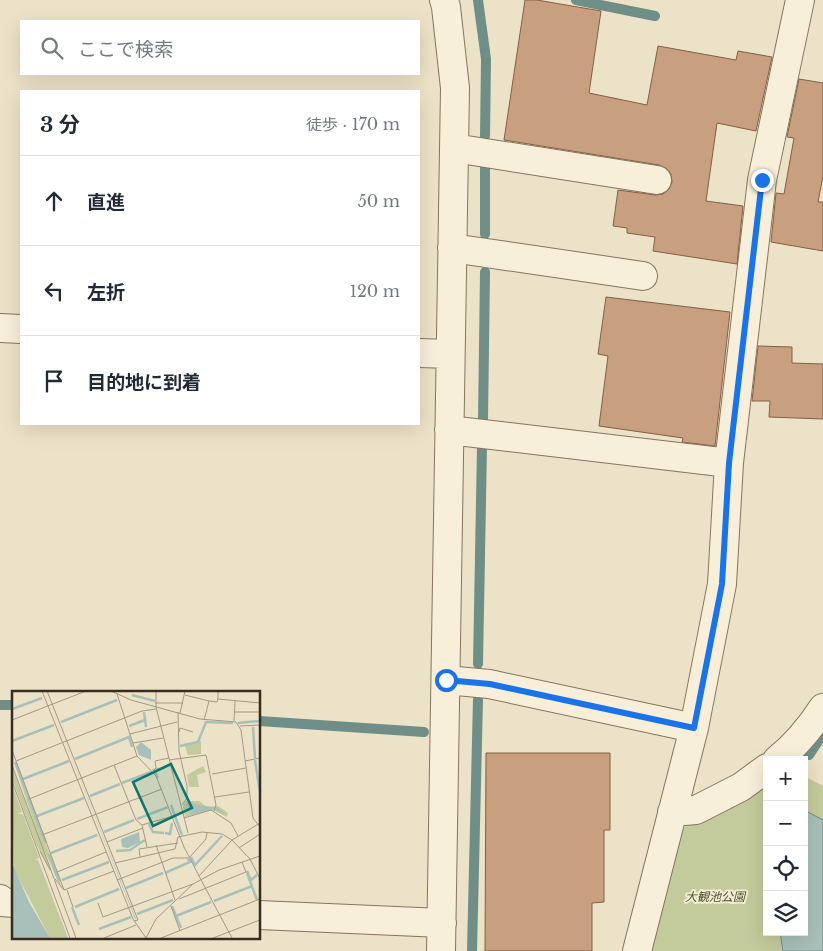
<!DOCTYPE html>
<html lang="ja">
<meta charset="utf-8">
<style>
body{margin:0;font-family:"Libre Baskerville","Noto Sans JP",serif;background:#f2f2f3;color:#1f2937}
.controls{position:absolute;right:15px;bottom:15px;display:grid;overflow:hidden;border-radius:0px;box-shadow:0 5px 20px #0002}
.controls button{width:45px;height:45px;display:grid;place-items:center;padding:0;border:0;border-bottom:1px solid #e0e1e3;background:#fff;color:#1f2937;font:25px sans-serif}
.stop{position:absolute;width:15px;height:15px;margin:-11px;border:4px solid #1a73e8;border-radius:50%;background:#fff}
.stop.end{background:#1a73e8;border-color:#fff;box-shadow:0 1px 5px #0008}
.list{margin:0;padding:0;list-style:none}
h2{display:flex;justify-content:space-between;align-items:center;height:65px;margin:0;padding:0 20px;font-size:21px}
h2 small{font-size:16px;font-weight:400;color:#747a83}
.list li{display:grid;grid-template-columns:32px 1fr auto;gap:15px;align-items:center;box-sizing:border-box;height:90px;padding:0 20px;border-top:1px solid #e0e1e3}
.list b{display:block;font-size:19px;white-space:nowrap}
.list em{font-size:16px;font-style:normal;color:#747a83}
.icon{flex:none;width:28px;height:28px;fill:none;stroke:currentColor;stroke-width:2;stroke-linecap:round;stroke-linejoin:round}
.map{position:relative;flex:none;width:823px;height:951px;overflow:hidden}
.search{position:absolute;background:#fff;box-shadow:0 5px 20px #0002;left:20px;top:20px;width:400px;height:55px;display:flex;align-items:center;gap:12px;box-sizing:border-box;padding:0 18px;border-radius:0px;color:#747a83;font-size:19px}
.panel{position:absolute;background:#fff;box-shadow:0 5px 20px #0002;left:20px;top:90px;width:400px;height:335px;border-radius:0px}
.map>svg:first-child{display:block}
</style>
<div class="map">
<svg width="823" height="951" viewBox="0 0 823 951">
<rect width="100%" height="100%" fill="#ece2c7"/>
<path fill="#c3ca9b" d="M804,776L823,786V951H647L679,830L767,781V932H804Z"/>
<path fill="#a8c0b9" stroke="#6f8e87" d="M804,810L823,820V951H783L780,932H804Z"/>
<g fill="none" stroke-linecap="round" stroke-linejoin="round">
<path stroke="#6f8e87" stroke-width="10" d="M478,0L486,59L485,136
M576,0L655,16
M485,234V164
M483,420L485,272
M478,664L482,447
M0,705H14
M259,721L424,732
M809,755L823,734
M472,951L478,699"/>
</g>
<path fill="#c89f7f" stroke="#845f44" d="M525,0H537L601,11L589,93L647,105L658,46L736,60L738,51L772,57L756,131L717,123L706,201L743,206L737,264L653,251L655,237L627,233V228L613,226L618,190L655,195L663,194L669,189L672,182L671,174L666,168L659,165L504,140Z
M799,79L823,83V176L818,202H823V251L771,242L776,193L784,194L794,138L787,137Z
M606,297L730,312L715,446L682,442L683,438L599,426L608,356L598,354Z
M758,346L792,347V363L823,364V419L769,417L770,401H752Z
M486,753H610V830H604V902L592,903V951H485Z"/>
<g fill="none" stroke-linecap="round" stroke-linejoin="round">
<defs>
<path id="minor" d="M454,148L657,180
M452,248L643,276
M0,328L21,329
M419,353L450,354
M449,430L729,463
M446,680L489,684L694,728
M777,760C795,746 810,728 823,708
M672,812L696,810L741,787L767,768
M0,899L2,902L14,903
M259,915L442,923
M441,951L455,88L446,7L444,0
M637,951L694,728L722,584L729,463L762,180L800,0"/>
</defs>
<use href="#minor" stroke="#87745d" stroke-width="30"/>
<use href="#minor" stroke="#f7efda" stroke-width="28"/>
</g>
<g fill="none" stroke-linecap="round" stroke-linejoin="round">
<path stroke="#1a73e8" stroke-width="6" d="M446,680L490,684L694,728L722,584L729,463L762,180"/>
</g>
<g text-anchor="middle" stroke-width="4" stroke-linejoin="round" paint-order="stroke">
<g font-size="12" font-style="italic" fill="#475328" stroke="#f4ecd6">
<text x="715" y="901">大観池公園</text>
</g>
</g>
<g transform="translate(12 691)">
<rect width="248" height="248" fill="#ece2c7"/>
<path d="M189,50V63L176,64L173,55ZM2,71L48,190L49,197L28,150ZM191,75L194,81L185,84L187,96H177L175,84ZM0,76L40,182L24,153L0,87ZM0,93L10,121L5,123H11L27,167L22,169H26L56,247H38L2,178ZM174,110H187L195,116L206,115L216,122L215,126L201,119L173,126L171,115Z" fill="#c3ca9b"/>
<path d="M33,0L124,228H123L100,169ZM129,51L139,59V69L127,64L124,56ZM174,112L206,117L214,124L202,118L177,124L179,120ZM127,141L128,151L116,157L110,156L109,148ZM0,172L17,211L38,247H0Z" fill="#a8c0b9"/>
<path fill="none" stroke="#a8c0b9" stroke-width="2.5" d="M120,4L143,10M0,18L30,7M132,21L134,36M49,31L105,9M226,32L248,30M117,35L133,29M241,36L243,67M0,50L42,34M168,55L186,51L194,31L221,32M63,68L117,46L120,56M243,69L248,101M3,71L34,152M146,87L142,79L152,77M11,88L57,70M110,92L139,81M78,105L108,93M159,114L170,144M25,125L72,107M125,128L156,116M137,133L141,141L152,142M92,141L122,129M153,142L158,143L160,132M104,160L118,159L133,149M39,162L85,144M37,163L47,190M179,166L183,174L210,145M235,180L239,189L245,184M153,182L178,171L176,168M235,182L245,209M50,189L97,171M114,197L151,182M202,210L240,195M160,215L169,237M60,216L67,234M63,216L107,198M125,223L161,209M164,225L199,211M87,238L119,226"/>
<path fill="none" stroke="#a49984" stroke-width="1" d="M30,0L121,228L134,247M35,0L126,229L122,230M99,0L119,9L188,28L224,31L229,39L241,127L248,136M144,0V16L176,142M206,0V8L248,12M105,3L125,65L144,85L172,156L187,185M173,4L197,10M143,12H171M166,21L167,60L175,95V107L170,114M223,21H247M168,22L173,0M0,29L74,0M192,29L197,10L205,11L206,8M222,30L223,10M228,35L248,34M167,41L168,37L181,41M118,43L165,31M121,52L151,47M0,59L52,199M157,69L194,64L204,114L202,120M4,70L130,20L144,18M233,70L248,67M0,74L64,247M102,74L124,129L130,134L135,156M141,80L144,77L143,70L157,67M200,83L234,77M0,90L58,247M203,106L237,101M17,108L125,65M172,127L199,119L219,132L226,145M130,134L161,125M30,144L150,98M95,151L131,137M144,154L163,209M227,157L248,143M28,160L38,179M128,166L127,158L166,152M103,172L163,158L166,146L190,141L210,143L220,149L238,168L248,188M45,181L94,161M43,188L52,199L102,180M105,189L161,167H177L194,148L195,142M55,199L61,216M167,208L234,181L230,171M86,212L91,226L181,193M159,215L168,240M92,247L124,234M134,247L144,228L181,193L207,179L248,165M149,247L248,208M201,247L248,229M220,247L187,185L220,149L248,132"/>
<path fill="#0f766e" fill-opacity="0.15" stroke="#0f766e" stroke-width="2.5" d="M159,73L180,117L141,135L121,91Z"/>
<rect width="248" height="248" fill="none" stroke="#382c20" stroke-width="2.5"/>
</g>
</svg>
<div class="controls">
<button>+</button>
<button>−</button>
<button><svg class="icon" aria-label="locate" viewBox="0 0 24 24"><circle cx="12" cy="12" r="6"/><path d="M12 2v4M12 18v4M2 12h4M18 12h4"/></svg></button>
<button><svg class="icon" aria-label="layers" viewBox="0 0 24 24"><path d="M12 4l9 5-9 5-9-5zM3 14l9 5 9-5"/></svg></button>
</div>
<div class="stop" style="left:446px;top:680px"></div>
<div class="stop end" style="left:762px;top:180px"></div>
<div class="search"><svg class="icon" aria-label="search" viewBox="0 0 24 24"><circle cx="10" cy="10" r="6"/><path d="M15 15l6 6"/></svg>ここで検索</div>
<section class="panel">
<h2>3 分<small>徒歩 · 170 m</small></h2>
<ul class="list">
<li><svg class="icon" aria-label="ahead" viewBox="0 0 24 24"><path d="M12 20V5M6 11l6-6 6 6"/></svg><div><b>直進</b></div><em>50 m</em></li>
<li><svg class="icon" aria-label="left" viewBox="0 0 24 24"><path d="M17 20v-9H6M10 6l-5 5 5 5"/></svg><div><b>左折</b></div><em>120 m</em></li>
<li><svg class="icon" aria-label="arrive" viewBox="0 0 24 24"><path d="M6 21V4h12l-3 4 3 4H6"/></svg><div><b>目的地に到着</b></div></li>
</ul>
</section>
</div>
